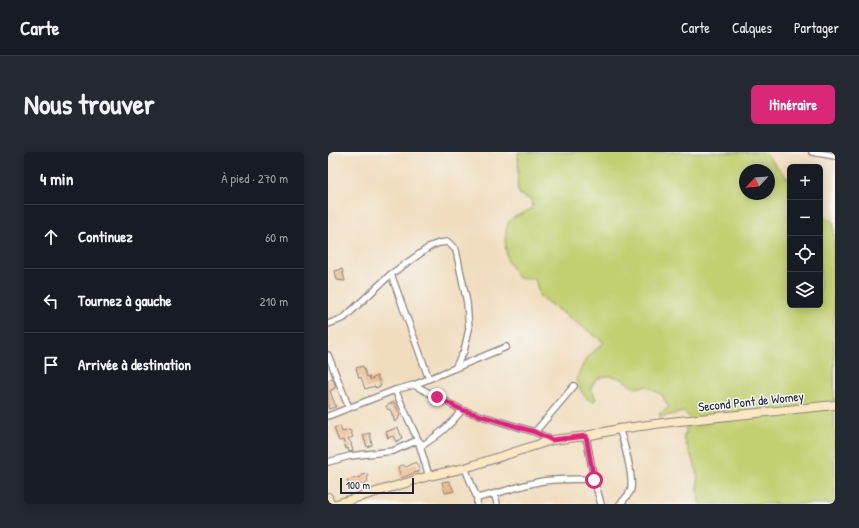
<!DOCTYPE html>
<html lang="fr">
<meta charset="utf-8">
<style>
body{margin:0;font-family:"Patrick Hand",sans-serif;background:#242831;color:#f1f3f6}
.controls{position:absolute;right:12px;top:12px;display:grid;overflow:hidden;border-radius:6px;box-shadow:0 2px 10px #0003}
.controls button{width:36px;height:36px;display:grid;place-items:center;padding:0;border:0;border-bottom:1px solid #363941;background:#171b24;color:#f1f3f6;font:20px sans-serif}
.compass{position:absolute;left:411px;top:12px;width:36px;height:36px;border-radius:50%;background:#171b24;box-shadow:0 2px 10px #0003;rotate:244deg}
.scale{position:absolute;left:12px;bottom:10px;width:74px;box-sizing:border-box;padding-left:4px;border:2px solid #22223b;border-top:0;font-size:11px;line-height:14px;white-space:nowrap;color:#22223b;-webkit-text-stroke:3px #f6f6f2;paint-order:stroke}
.stop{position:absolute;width:12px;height:12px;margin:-9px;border:3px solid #db2777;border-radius:50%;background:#fff}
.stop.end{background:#db2777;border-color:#fff;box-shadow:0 1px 4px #0008}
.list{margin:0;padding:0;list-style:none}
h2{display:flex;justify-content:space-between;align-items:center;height:52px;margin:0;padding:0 16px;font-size:17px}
h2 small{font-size:13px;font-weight:400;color:#9ea1a6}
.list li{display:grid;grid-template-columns:26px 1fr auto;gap:12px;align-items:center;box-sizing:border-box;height:64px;padding:0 16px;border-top:1px solid #363941}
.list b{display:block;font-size:15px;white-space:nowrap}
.list em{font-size:13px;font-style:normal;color:#9ea1a6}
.icon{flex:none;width:22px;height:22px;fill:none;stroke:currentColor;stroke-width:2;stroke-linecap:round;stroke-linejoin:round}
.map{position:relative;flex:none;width:507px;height:352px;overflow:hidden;border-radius:6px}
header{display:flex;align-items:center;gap:24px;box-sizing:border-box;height:56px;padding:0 20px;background:#171b24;border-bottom:1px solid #363941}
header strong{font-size:19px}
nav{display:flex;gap:22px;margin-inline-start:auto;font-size:14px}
.intro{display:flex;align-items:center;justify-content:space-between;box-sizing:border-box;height:96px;padding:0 24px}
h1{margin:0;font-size:28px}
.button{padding:10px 18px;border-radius:6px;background:#db2777;color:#fff;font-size:14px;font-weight:700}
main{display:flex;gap:24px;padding:0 24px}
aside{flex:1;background:#171b24;border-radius:6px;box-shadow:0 2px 10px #0003}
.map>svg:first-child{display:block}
</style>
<header>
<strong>Carte</strong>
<nav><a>Carte</a><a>Calques</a><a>Partager</a></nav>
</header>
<div class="intro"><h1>Nous trouver</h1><a class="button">Itinéraire</a></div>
<main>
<aside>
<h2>4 min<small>À pied · 270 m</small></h2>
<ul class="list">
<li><svg class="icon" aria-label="ahead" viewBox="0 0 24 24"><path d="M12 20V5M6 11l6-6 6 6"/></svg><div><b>Continuez</b></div><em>60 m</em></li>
<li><svg class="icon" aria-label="left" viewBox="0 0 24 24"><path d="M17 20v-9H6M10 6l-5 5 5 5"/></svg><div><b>Tournez à gauche</b></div><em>210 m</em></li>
<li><svg class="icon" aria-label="arrive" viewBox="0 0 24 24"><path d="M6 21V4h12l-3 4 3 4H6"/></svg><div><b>Arrivée à destination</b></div></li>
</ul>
</aside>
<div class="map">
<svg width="507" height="352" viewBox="0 0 507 352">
<rect width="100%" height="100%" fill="#f6f6f2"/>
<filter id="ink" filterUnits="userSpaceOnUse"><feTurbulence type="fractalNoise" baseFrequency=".025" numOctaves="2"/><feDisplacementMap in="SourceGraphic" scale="8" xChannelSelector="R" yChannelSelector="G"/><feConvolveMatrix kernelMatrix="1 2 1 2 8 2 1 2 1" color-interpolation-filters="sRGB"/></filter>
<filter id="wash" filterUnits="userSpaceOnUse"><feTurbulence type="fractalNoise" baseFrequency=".012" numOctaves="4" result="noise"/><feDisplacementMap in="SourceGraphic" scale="16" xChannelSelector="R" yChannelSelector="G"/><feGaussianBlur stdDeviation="0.9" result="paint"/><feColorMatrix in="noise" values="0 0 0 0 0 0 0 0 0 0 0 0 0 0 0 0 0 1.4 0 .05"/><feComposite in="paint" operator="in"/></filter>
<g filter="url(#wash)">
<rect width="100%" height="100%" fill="#f1ddbe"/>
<path fill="#c2d072" stroke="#727956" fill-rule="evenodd" d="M190,0H436L462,29V153H492V61L506,70L507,352H371L369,319L355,284L359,281L357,276L361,274L365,269L356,260L332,265L331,262L341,256L334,243L318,234L307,236C302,234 299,230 294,227C283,222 267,223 263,236L268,247L266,249C256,249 251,235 248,227L258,207L276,190L212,145L207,127L190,126C187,121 183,115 180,109C177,100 175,73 183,67C190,62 199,61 205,55L203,48L191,42C187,29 192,14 190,0ZM417,18H441V42H417Z"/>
<g id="blocks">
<path fill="#e8b582" d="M14,117L17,129L9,128L7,119Z
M35,214L39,225L41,224L42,228L49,224L53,234L47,236V234L37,237L33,225L31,226L28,216Z
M5,226L8,235L2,239L8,255L0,257V228Z
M66,250L72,262L70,268L67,270L62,257L60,258L58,254Z
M12,274L14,280L22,278L25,285L20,287L24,292H23L25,299L21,300L20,296L18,297L15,288L11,289L6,276Z
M70,275L74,286L68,290L65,284L60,286L58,280Z
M42,281L44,293L39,295L35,283Z
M88,310L92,319L73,326L70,315L75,313L78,315Z
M40,322L39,331L27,333L23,335L19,328L33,325V323Z
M121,329L126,339L117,341L114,330Z"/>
</g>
</g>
<g filter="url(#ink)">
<use href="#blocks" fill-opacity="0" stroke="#8a807c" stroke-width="1"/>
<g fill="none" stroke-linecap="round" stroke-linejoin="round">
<defs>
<path id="street" d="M484,0L507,4
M63,122L101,227
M0,172L16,166L63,122L103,94L111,91L120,90L128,98L139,151L141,177L136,199L127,216
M0,203L21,256
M86,233L134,258L207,280L224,288
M67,238L90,288L101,324
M0,264L67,238L86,233L178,195
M291,277C296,290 305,322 303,337C302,342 296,348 292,352
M207,280L246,234
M258,284L266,327L273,352
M0,310L22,304L65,299L90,288L95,293C112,282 121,274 134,258
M137,316L149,346V352
M167,343L169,352
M149,346C170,342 190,334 210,330C228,326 248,328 266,327"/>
<path id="secondary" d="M0,345L2,352
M8,352L101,324L137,316L224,288L258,284L291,277L342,270L507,253"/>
</defs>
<use href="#street" stroke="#8a807c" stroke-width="8"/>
<use href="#secondary" stroke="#8a807c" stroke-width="10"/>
<use href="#street" stroke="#fff" stroke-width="5.5"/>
<use href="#secondary" stroke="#fae7c3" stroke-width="8"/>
</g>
</g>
<g fill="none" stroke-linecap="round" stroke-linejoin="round" filter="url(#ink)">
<path stroke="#db2777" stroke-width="5" d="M109,245L134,258L207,280L224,288L258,284L266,328"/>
</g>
<g text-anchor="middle" stroke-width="3" stroke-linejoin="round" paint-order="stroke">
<g font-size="13" fill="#22223b" stroke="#f6f6f2">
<text transform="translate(423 249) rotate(-6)" y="5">Second Pont de Womey</text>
</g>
</g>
</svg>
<div class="controls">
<button>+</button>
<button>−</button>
<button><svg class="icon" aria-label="locate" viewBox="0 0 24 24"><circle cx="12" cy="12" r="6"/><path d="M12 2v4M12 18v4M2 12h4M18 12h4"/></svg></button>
<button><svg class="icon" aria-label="layers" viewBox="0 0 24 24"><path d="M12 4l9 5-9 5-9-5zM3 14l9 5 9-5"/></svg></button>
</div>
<svg class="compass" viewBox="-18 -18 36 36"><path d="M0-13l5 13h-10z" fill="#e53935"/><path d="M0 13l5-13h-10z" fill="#9ea1a6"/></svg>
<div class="scale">100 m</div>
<div class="stop" style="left:266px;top:328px"></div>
<div class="stop end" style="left:109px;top:245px"></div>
</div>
</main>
